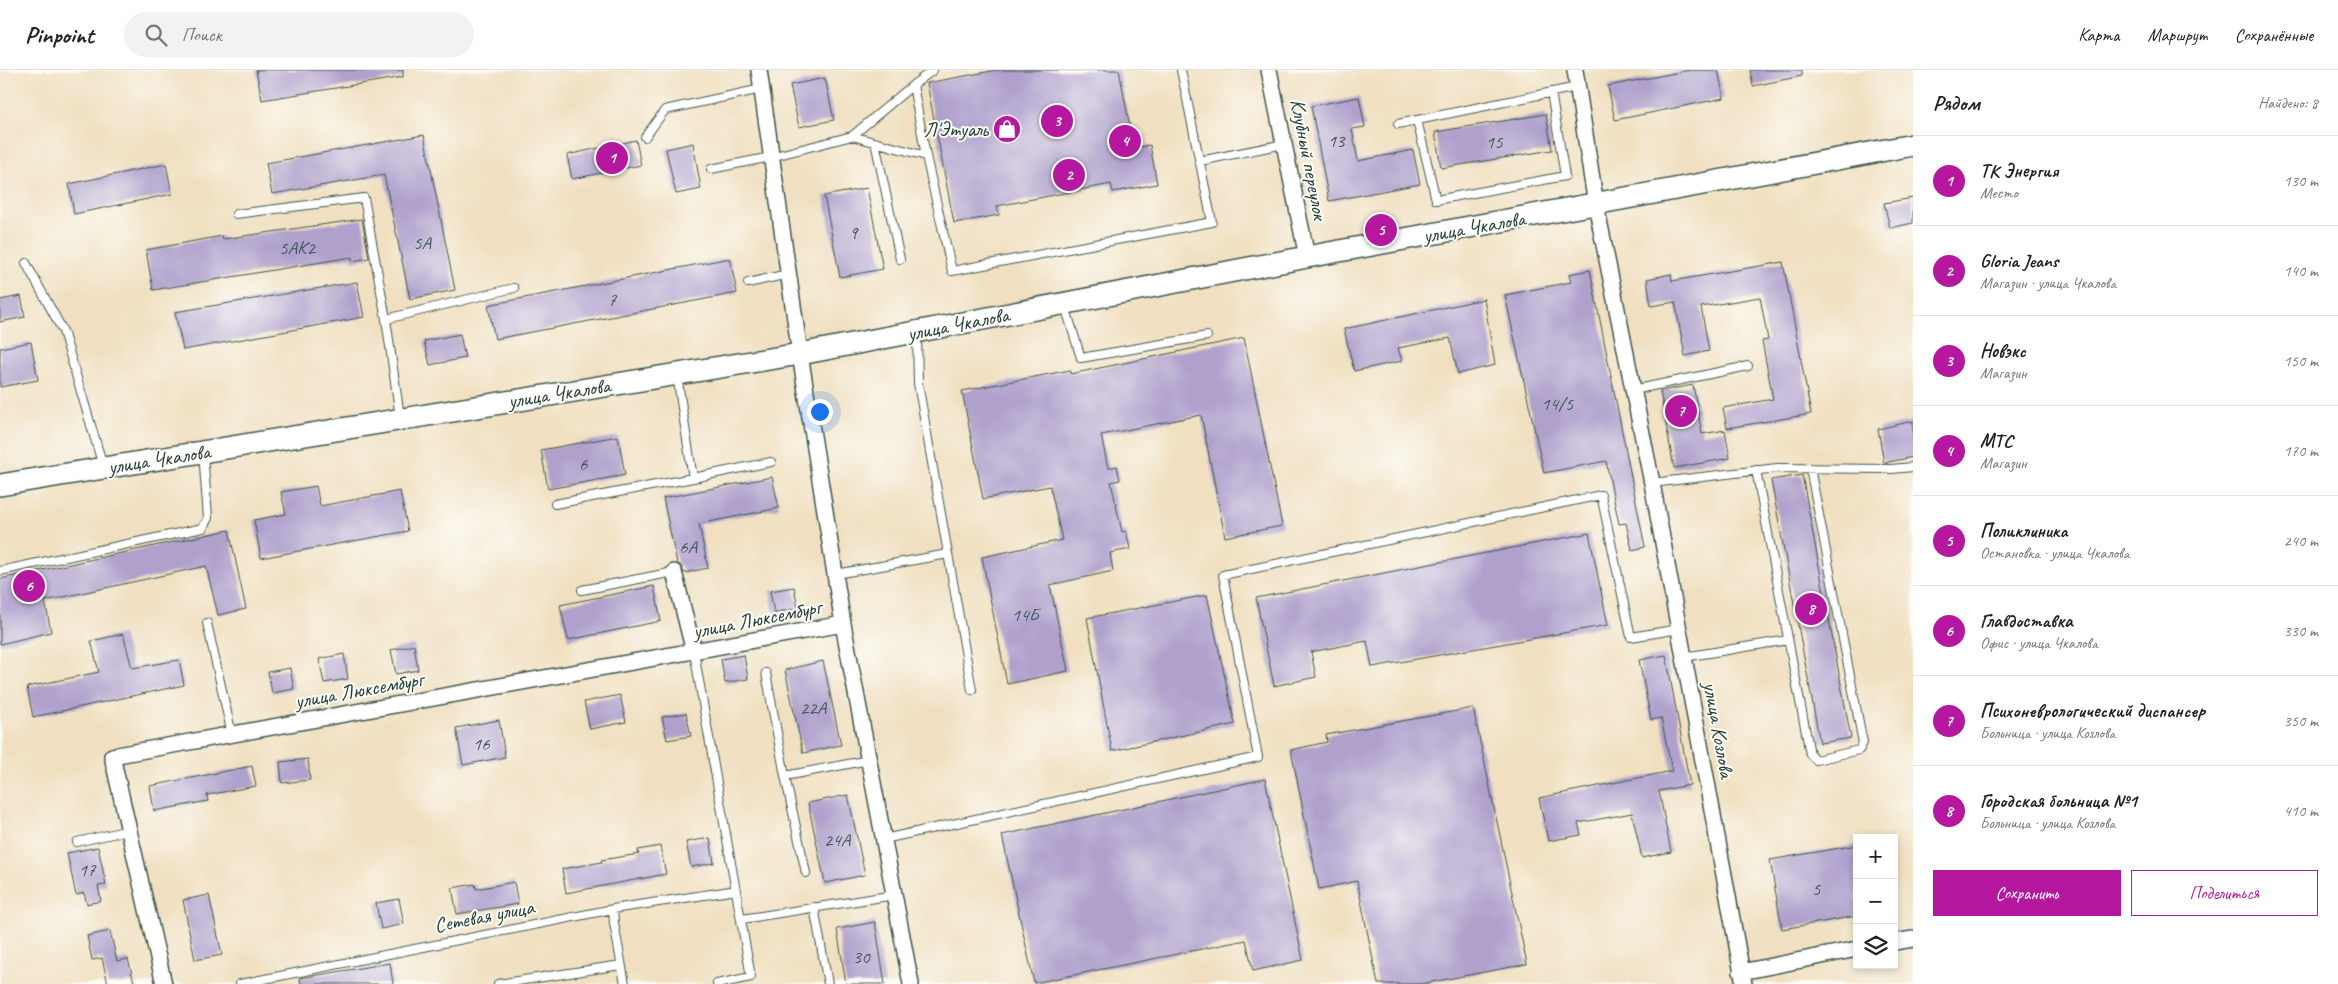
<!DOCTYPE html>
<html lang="ru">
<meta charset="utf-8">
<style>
body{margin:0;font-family:Caveat,sans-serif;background:#f2f2f2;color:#222}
.controls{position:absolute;right:15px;bottom:15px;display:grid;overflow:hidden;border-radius:0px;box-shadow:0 2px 8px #0003}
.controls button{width:45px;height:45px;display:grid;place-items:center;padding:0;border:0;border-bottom:1px solid #e0e0e0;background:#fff;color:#222;font:25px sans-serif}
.you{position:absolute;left:819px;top:341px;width:18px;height:18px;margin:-12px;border:4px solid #fff;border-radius:50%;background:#1a73e8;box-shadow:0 0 0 8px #1a73e833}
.badge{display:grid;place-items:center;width:32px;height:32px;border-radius:50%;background:#b5179e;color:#fff;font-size:16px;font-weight:700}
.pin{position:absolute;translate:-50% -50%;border:2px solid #fff;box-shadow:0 1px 5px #0006}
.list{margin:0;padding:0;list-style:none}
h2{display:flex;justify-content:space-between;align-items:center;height:65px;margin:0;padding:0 20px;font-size:21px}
h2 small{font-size:16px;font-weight:400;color:#767676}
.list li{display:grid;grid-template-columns:32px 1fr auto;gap:15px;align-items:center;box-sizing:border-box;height:90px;padding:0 20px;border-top:1px solid #e0e0e0}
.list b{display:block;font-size:19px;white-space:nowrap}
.list p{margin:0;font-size:16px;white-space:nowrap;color:#767676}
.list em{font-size:16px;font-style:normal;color:#767676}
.actions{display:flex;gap:10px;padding:15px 20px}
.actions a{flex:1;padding:11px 0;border:1px solid #b5179e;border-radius:0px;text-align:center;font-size:18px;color:#b5179e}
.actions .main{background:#b5179e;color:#fff}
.icon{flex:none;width:28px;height:28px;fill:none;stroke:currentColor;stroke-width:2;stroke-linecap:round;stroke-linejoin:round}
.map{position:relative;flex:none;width:1913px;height:914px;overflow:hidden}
header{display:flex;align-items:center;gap:30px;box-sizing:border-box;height:70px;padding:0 25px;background:#fff;border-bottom:1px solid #e0e0e0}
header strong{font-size:24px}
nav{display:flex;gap:28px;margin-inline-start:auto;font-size:18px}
.search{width:350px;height:45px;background:#f2f2f2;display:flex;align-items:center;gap:12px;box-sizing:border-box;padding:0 18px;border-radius:28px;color:#767676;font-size:19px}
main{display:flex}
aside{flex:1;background:#fff}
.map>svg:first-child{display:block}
</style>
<header>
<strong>Pinpoint</strong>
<div class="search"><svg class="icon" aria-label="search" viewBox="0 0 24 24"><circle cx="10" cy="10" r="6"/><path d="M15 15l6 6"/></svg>Поиск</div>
<nav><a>Карта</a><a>Маршрут</a><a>Сохранённые</a></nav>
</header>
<main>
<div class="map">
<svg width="1913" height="914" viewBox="0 0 1913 914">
<rect width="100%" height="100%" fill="#fdfcf7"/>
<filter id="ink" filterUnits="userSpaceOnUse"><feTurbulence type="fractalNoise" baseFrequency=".02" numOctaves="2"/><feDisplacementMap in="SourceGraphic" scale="10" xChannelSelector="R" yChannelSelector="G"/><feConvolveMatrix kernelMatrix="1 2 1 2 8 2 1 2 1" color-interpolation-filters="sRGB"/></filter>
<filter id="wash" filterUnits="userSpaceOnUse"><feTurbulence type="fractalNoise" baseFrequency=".0096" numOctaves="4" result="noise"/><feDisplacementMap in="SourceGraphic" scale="20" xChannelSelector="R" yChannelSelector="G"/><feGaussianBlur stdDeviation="1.12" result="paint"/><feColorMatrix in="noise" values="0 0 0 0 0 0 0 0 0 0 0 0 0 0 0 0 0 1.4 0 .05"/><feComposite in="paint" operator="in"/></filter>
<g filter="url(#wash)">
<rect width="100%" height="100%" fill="#f0e0c1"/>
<g id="blocks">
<path fill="#afa0cc" d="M256,0H403V7L262,30Z
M997,0H1119L1134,78L1150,75L1157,114L1113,122L1111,114L997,136L999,145L954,153L927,13Z
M1690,0H1718L1724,28L1615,50L1608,16Z
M1750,0H1802V6L1753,16Z
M825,8L834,50L799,57L790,15Z
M1359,27L1365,57L1352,59L1358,91L1413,80L1420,114L1329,131L1311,36Z
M1546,44L1552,80L1441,98L1435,62Z
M424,65L455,220L410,229L384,105L272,124L266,93Z
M636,70L641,95L572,109L567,85Z
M693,73L701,119L676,124L666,79Z
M166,94L172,124L74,144L69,114Z
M867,118L883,199L840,207L824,126Z
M1913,128V153L1890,158L1884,133Z
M362,149L369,188L352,191V187L153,220L146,180L222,166L223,169Z
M730,188L737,223L495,269L488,235Z
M1783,192L1811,344L1727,358L1723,338L1773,329L1762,271L1768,270L1760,227L1701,237L1709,281L1685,286L1675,232L1651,236L1647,209L1671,204L1672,211Z
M1590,200L1645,477L1632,480L1626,453L1619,454L1606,391L1544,403L1505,225L1571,212L1569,204Z
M357,212L364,247L183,280L175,242Z
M21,226L25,247L0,252V230Z
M1484,229L1495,295L1458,304L1450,268L1398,278L1402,291L1354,301L1344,259Z
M460,264L465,288L430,295L424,271Z
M1244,268L1282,456L1225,467L1201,345L1101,365L1108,398L1117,396L1120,410L1111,412L1122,462L1126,461L1130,479L1110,483L1113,501L1050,515L1068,601L1007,614L982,487L1062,470L1050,416L983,429L962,321L1070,300L1071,304Z
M31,272L38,310L0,317V278Z
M1693,315L1702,364L1725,360L1730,388L1674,398L1660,321Z
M1913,351V387L1884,393L1878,359Z
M618,366L625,405L548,419L541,380Z
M1802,405L1851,668L1820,673L1771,410Z
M772,407L779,438L699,454L708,498L684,503L681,496L677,493L663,428Z
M316,416L320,436L400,421L408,461L261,488L254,450L286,444L281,422Z
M229,460L246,539L218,545L206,496L45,531L51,562L0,574V509Z
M1589,463L1608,555L1372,597L1367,571L1311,582L1316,607L1274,616L1256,528Z
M654,516L661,551L568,570L560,535Z
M794,517L798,538L774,543L770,521Z
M1207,525L1235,654L1112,681L1087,548Z
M123,564L132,598L179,590L184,615L33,647L27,617L99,602L91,571Z
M414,575L418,600L396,604L391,580Z
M344,584L348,609L324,613L319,589Z
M744,585L748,609L725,613L721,589Z
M1666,585L1690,715L1659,721L1671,782L1642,788L1632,743L1578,753L1581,765L1548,771L1539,728L1672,701L1661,648L1651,650L1639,590Z
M823,591L841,675L803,683L785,600Z
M290,598L294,619L272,623L268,602Z
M620,625L626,652L590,659L584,632Z
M1473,638L1527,894L1421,914H1378L1357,811L1319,819L1291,680L1327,672L1326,665Z
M686,643L691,666L667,670L662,647Z
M499,650L505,687L463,695L456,658Z
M308,689L310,710L282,713L280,692Z
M252,696L256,716L207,725L208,731L154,741L150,716Z
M1265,709L1303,890L1253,901L1246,870L1034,913L1002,765Z
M848,725L865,805L825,813L808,733Z
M710,768L714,793L691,797L686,772Z
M1857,775V846L1782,859L1770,790Z
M660,776L666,804L566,823L562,799L602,792L601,790L639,784L638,780Z
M98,777L106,815L98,816L101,831L87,834L84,823L76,825L67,783Z
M514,812L518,834L457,844L452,818L475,814L476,819Z
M209,825L222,885L195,890L183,830Z
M399,829L404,854L381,859L376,833Z
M875,852L885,914H846L837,859Z
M110,861L117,891L128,889L134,912L108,914L102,888L92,890L87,866Z
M390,893L393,914H301L300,908Z"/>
</g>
</g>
<g filter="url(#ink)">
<use href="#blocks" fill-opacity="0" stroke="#3e5549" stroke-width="1"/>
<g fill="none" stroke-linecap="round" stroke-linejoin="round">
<defs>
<path id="lane" d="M933,0L913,15L926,86L952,201L1212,152L1181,0
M1417,50L1436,130L1565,106L1551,22
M1398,54L1577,17
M852,66L926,86
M645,67L665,40L761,19
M875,72L900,189
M1200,91L1284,74
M711,99L771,87L852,66L913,15
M236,144L364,128L386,249
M26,193L63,261L103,396
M748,213L788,204
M1065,236L1081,288L1207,266
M917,263L918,313L972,620
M677,306L693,408L771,392
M1633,320L1748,296
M400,347L386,249L514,218
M1756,400L1810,684L1816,690L1859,680L1863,673L1810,398
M1652,413L1777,398L1891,399L1913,397
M555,434L693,408
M0,501L203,458L208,448L203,383
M836,504L948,484
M582,520L674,502
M207,553L232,665
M694,582L751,907L717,914
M1684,587L1788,570
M766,603L785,706
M884,769L1258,687L1223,505L1601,425L1631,567L1679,559
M77,772L129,760
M806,803L785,706L869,690
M814,837L828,914
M613,839L614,853L625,914
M742,849L895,825
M240,914L613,839L737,820
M498,914L621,895"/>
<path id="street" d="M759,0L800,284L843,554L911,914
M1269,0L1307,187
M1575,0L1596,135L1652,413L1744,914
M674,502L694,582
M1894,872L1913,869
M1741,902L1857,879
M164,914L112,686L843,554"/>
<path id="secondary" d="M0,415L800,284L1307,187L1913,75"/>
</defs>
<use href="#lane" stroke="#3e5549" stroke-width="10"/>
<use href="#street" stroke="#3e5549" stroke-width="18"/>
<use href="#secondary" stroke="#3e5549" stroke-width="24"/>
<use href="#lane" stroke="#fff" stroke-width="8"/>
<use href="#street" stroke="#fff" stroke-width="15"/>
<use href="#secondary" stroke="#fff" stroke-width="21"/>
</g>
</g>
<defs>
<symbol id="shop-disc" viewBox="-11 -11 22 22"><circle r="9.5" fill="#b5179e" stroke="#fdfcf7"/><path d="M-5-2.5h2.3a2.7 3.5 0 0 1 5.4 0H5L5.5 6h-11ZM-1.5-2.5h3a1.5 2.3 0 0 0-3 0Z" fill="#fff"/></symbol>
</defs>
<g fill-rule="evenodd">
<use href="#shop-disc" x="991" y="43" width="32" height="32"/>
</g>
<g text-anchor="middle" stroke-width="4" stroke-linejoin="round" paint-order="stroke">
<g font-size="19" fill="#43565a">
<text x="1336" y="77">13</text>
<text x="1494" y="78">15</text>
<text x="853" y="169">9</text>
<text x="422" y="179">5А</text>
<text x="297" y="184">5АК2</text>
<text x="612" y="236">7</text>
<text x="1557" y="340">14/5</text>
<text x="583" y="400">6</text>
<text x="688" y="483">6А</text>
<text x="1025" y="551">14Б</text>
<text x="813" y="644">22А</text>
<text x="481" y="680">16</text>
<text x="837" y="776">24А</text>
<text x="87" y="806">17</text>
<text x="1816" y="825">5</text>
<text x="861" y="893">30</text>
</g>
<g font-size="21" fill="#1f3d34" stroke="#fdfcf7" text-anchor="end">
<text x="988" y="66">Л'Этуаль</text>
</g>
<g font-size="21" fill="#1f3d34" stroke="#fdfcf7">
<text transform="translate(1309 89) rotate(79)" y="7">Клубный переулок</text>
<text transform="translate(1474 157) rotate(-10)" y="7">улица Чкалова</text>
<text transform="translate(958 254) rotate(-11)" y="7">улица Чкалова</text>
<text transform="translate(559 323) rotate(-9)" y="7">улица Чкалова</text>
<text transform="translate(159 389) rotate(-9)" y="7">улица Чкалова</text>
<text transform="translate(757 549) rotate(-11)" y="7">улица Люксембург</text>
<text transform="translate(359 620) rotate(-10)" y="7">улица Люксембург</text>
<text transform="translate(1719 660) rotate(80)" y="7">улица Козлова</text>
<text transform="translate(484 846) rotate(-11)" y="7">Сетевая улица</text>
</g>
</g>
</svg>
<div class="controls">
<button>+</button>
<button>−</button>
<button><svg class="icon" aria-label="layers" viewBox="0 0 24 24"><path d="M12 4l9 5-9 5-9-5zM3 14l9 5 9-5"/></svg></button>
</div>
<div class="you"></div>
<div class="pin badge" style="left:612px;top:88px">1</div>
<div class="pin badge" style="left:1069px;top:105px">2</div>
<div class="pin badge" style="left:1057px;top:51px">3</div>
<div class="pin badge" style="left:1125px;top:71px">4</div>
<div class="pin badge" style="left:1381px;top:160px">5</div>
<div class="pin badge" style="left:29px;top:516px">6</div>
<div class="pin badge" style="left:1681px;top:341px">7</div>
<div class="pin badge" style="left:1811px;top:539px">8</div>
</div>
<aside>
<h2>Рядом<small>Найдено: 8</small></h2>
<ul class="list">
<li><span class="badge">1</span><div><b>ТК Энергия</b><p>Место</p></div><em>130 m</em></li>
<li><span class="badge">2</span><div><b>Gloria Jeans</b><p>Магазин · улица Чкалова</p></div><em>140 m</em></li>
<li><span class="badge">3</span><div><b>Новэкс</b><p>Магазин</p></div><em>150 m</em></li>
<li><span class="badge">4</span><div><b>МТС</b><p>Магазин</p></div><em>170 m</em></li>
<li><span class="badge">5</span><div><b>Поликлиника</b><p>Остановка · улица Чкалова</p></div><em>240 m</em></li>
<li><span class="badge">6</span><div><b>Главдоставка</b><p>Офис · улица Чкалова</p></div><em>330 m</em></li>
<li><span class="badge">7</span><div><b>Психоневрологический диспансер</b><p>Больница · улица Козлова</p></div><em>350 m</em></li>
<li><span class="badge">8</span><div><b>Городская больница №1</b><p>Больница · улица Козлова</p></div><em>410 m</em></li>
</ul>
<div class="actions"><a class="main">Сохранить</a><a>Поделиться</a></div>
</aside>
</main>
